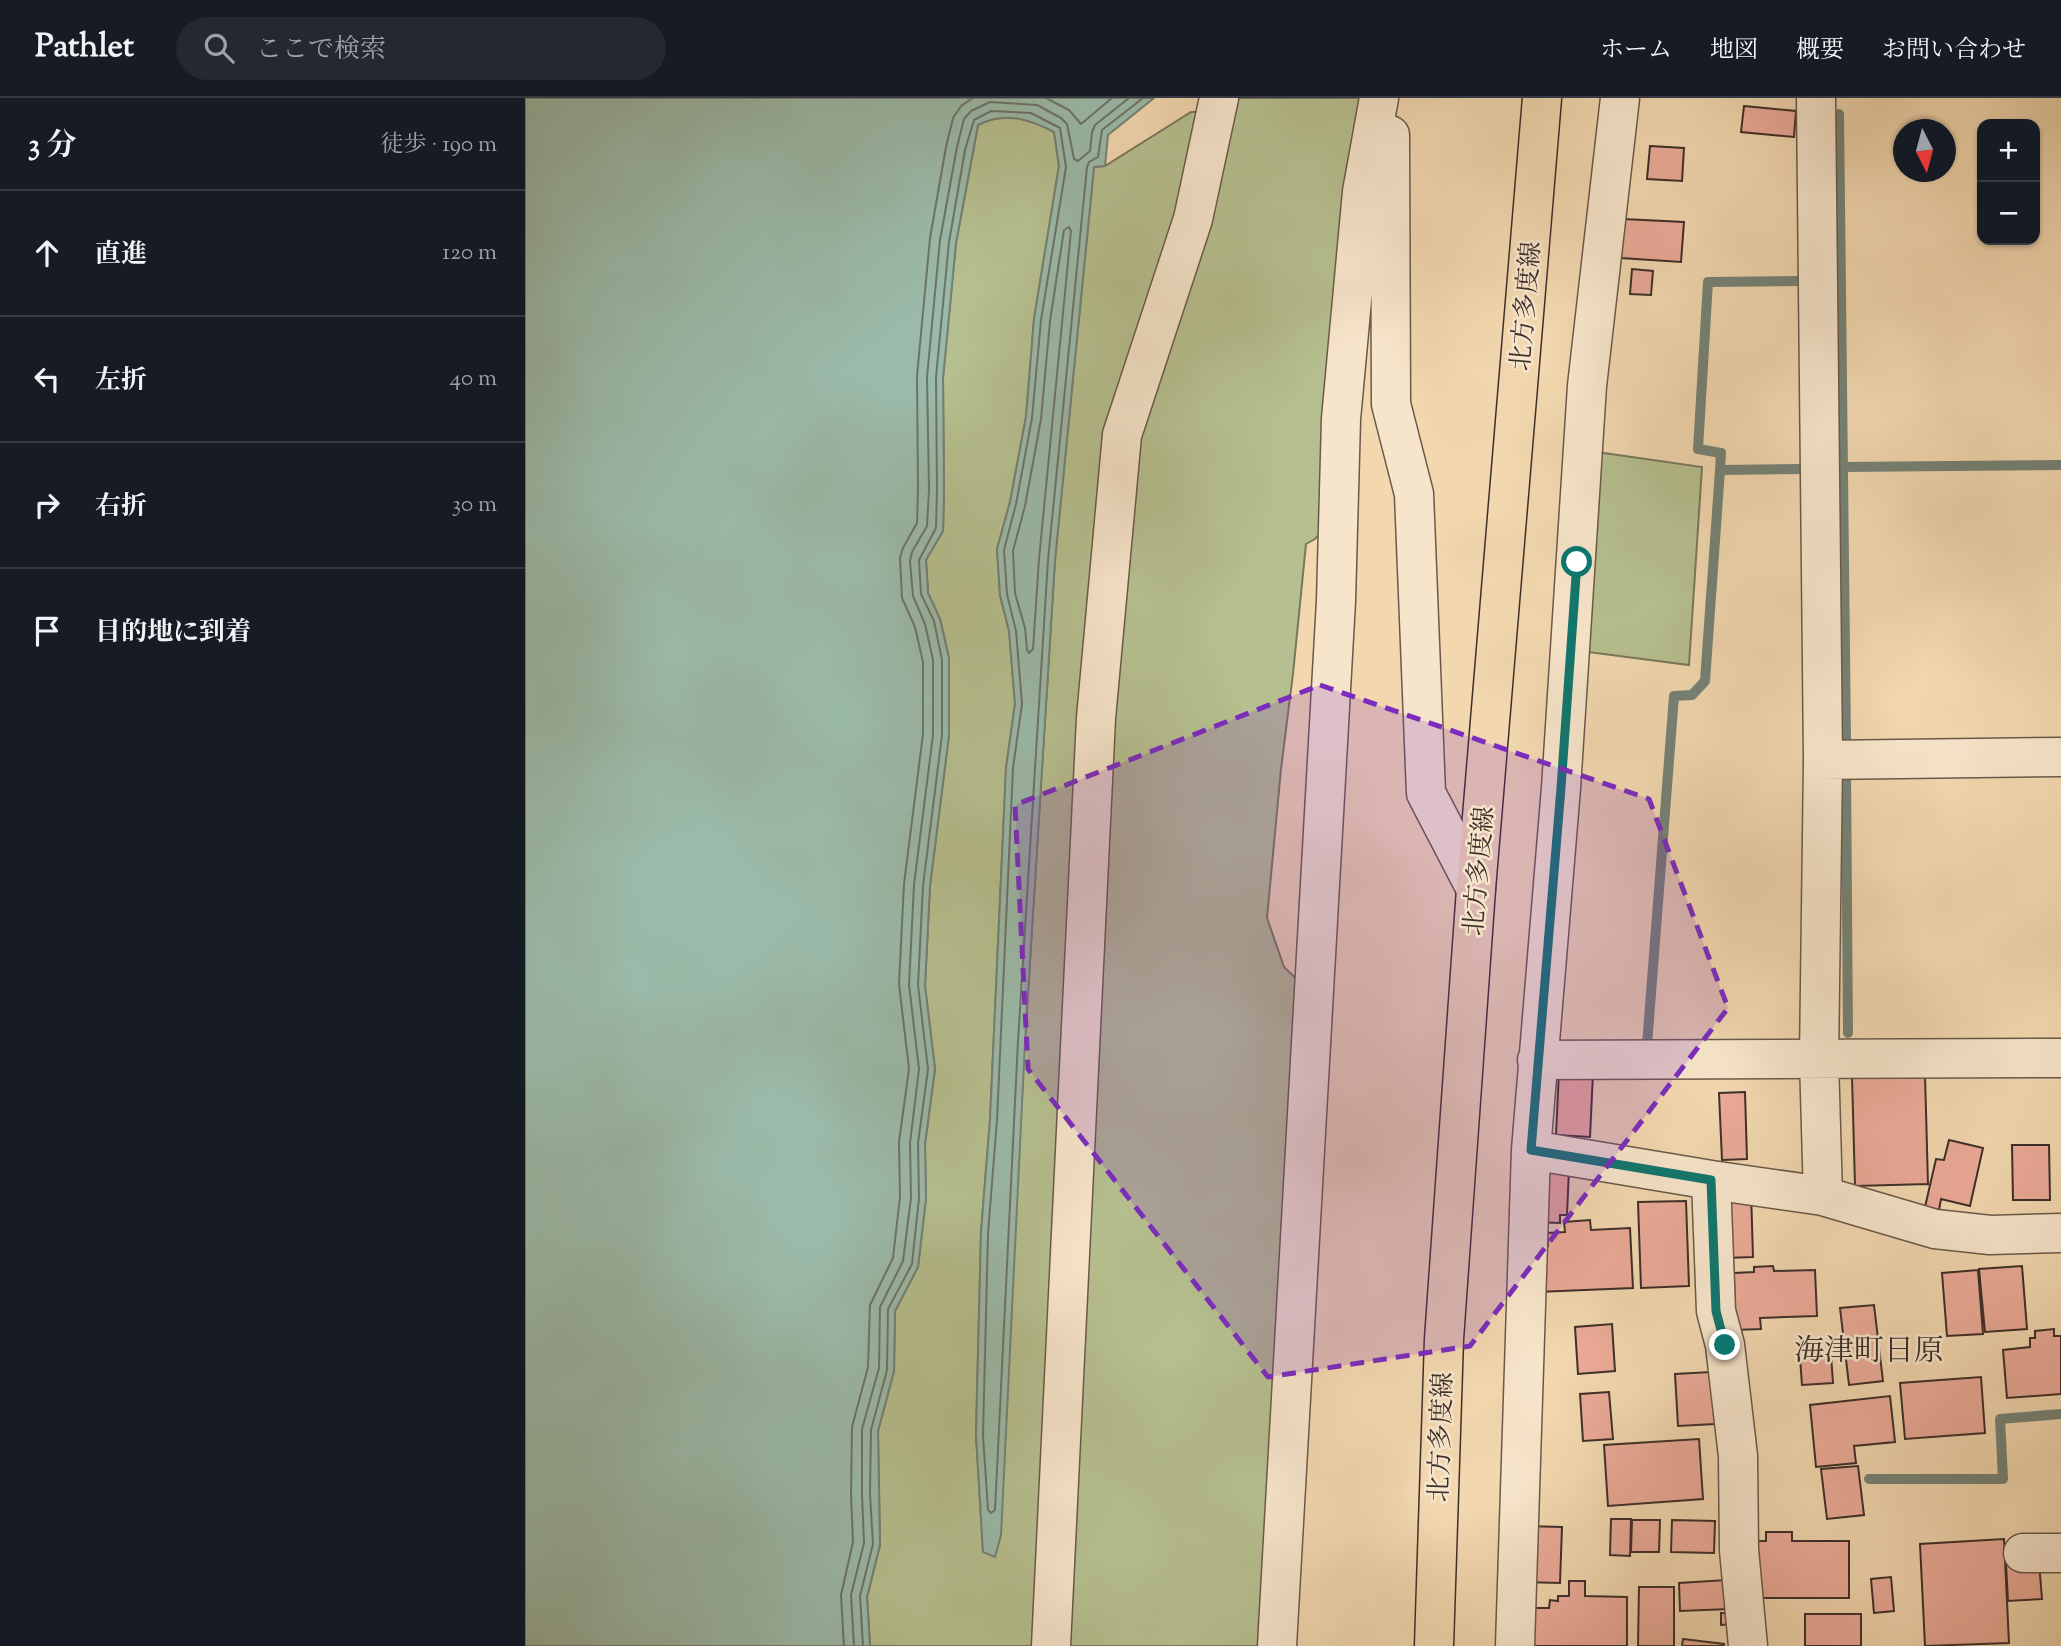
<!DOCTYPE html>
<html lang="ja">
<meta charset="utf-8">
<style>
body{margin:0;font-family:"Sorts Mill Goudy","Noto Serif JP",serif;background:#242831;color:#f1f3f6}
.controls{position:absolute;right:21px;top:21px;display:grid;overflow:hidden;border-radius:14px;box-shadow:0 2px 5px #0004}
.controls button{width:63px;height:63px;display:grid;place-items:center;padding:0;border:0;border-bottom:2px solid #363941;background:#171b24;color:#f1f3f6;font:35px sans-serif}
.compass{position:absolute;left:1368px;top:21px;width:63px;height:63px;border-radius:50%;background:#171b24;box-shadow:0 2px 5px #0004;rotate:174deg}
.stop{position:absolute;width:21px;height:21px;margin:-16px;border:5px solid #0f766e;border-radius:50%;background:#fff}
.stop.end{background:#0f766e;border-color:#fff;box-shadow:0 2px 7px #0008}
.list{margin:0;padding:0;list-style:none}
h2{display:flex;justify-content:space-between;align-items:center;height:91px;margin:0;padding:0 28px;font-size:30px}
h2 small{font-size:23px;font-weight:400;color:#9ea1a6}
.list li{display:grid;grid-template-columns:46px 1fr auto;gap:21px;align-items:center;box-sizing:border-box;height:126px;padding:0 28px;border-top:2px solid #363941}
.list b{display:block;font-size:26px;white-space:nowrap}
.list em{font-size:23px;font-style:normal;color:#9ea1a6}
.icon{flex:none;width:38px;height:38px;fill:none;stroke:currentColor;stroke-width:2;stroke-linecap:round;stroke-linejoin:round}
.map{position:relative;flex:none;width:1536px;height:1548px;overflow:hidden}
header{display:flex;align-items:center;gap:42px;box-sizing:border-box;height:98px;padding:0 35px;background:#171b24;border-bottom:2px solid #363941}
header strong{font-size:33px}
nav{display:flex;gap:38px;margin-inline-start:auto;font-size:24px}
.search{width:490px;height:63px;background:#242831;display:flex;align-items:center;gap:18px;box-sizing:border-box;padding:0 24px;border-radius:38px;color:#9ea1a6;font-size:26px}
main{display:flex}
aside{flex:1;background:#171b24}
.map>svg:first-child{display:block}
</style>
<header>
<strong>Pathlet</strong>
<div class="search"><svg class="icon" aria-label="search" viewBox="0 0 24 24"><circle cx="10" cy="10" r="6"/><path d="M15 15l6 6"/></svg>ここで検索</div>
<nav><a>ホーム</a><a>地図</a><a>概要</a><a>お問い合わせ</a></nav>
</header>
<main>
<aside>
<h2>3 分<small>徒歩 · 190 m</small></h2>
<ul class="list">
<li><svg class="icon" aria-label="ahead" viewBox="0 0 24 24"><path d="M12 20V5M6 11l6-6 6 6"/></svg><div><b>直進</b></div><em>120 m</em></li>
<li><svg class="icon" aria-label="left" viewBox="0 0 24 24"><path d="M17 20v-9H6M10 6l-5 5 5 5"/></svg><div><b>左折</b></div><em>40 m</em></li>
<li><svg class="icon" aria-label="right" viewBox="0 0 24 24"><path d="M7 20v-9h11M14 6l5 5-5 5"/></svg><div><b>右折</b></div><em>30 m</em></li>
<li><svg class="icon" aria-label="arrive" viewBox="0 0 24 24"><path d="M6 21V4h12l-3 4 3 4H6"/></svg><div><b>目的地に到着</b></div></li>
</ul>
</aside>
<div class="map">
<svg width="1536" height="1548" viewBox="0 0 1536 1548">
<rect width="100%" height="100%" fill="#f2d7af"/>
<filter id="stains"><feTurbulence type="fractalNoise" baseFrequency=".00286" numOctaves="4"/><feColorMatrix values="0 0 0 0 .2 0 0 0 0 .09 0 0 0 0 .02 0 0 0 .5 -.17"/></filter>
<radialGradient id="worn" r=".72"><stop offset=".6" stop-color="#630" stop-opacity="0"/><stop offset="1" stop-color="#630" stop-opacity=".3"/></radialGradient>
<path fill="#b6bf8f" stroke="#7a775c" stroke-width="2" d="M706,0H841L801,429L790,441L781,446L768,576L756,671L742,820L759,869L781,890L744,1548H538L583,624L608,342Z
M666,14H680L659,125L598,289L517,1548H345L342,1499L355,1447L353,1333L369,1273L370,1213L393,1169L401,1100L400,1046L410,971L400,888L405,788L424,637V560L415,521L403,495L401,462L418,433L419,393L418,280L431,145L453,27C479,13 504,21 529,34L534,68L509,221L501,319L485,404L472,451L475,497L484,533L490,606L481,670L465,1022L456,1134L451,1337L458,1453L500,944L530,462L569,69L580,68Z
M1072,354L1177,369L1164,567L1055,553Z"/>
<path fill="#9bbaa9" stroke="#758276" stroke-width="2" d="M0,0H629L583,37L580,68L569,69L530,462L500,944L476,1437L470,1459L458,1454L451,1337L456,1134L465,1022L481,670L490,606L484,533L475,497L472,451L485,404L501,319L509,221L534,68L529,34C505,21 479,13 453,27L431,145L418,280L419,393L418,433L401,462L403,495L415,521L424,560V637L405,788L400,888L410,971L400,1046L401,1100L393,1169L370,1213L369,1273L353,1333L355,1447L342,1499L345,1548H0Z"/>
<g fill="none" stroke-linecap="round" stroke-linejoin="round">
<path stroke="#6c7469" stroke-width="2" d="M521,0L544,12L556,26L587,0
M544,129L546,133L514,461L508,551L504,555L502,552L500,530L490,495L488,453L500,408L516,321L525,223L539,132Z
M319,1548L316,1497L328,1444L326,1396L327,1329L343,1269L345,1207L368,1160L375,1099L374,1044L384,971L374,886L379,786L398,636V564L390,529L377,500L375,460L378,450L392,425L393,392L392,278L405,140L421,49L428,20L436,8L448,0
M329,1548L326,1497L339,1445L337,1396V1331L354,1270L355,1209L378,1163L386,1100L385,1045L394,971L384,887L389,787L408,637V562L400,526L388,498L385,463L387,454L402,428L404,392L402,279L415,142L432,49L439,21L446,13L465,4L512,7L536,20L542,26L549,61L553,63L565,53L567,34L570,27L604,0
M338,1548L335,1498L348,1446L345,1396L346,1332L362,1272L363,1211L387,1166L394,1100L393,1045L403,971L393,887L398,788L417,637V562L409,523L396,496L394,462L411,430L412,392L411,279L424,144L440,52L449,22L466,13L506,15L535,30L541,69L516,222L507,320L491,406L479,452L482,496L491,533L497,606L488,670L472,1022L463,1135L458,1337L463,1412L466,1415L470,1412L493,943L523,462L562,69L564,64L573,59L577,32L618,0"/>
<path stroke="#758276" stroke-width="10" d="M1314,16L1321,643
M1318,369L1536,367
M1195,372L1196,355L1173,351L1183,184L1275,183
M1323,935L1321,673H1324
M1122,947L1149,598L1167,597L1180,583L1195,372L1279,371
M1344,1381H1478L1475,1321L1536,1316"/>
</g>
<path fill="#ebaa98" stroke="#3d2f29" stroke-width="2" d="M1219,8L1271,13L1269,39L1216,34Z
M1125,48L1159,50L1157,83L1122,81Z
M1098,121L1159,124L1156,164L1096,160Z
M1107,171L1128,173L1126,197L1105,196Z
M1034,973L1068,975L1065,1039L1031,1037Z
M1400,977L1403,1086L1330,1088L1327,979Z
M1220,994L1222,1061L1197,1062L1194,995Z
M1424,1042L1458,1050L1445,1108L1416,1101L1414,1112L1400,1109L1411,1061L1419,1062Z
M1487,1047H1524L1525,1102H1488Z
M1011,1062L1044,1071L1042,1117H1035V1125L1009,1124Z
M1226,1093L1228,1159L1200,1160L1197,1095Z
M1161,1103L1164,1188L1116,1190L1113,1104Z
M1065,1122L1066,1132L1105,1130L1108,1190L1012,1194L1009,1148H1023L1022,1135L1040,1134L1039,1124Z
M1248,1168L1249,1173L1290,1172L1292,1218L1235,1220L1236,1231L1210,1232L1209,1175L1229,1174V1169Z
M1497,1168L1502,1231L1460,1234L1454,1171Z
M1453,1172L1458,1236L1422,1238L1417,1175Z
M1349,1207L1358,1283L1324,1287L1315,1210Z
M1087,1226L1090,1273L1053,1276L1050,1229Z
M1529,1231V1238H1536V1296L1482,1300L1478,1252L1505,1249V1240H1510V1233Z
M1306,1257L1308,1285L1277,1287L1275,1259Z
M1186,1274L1190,1326L1153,1328L1150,1276Z
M1456,1279L1460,1335L1380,1341L1375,1285Z
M1084,1294L1088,1341L1058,1343L1055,1296Z
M1365,1298L1370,1344L1329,1348L1331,1365L1291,1369L1285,1307Z
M1174,1341L1178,1401L1083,1408L1079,1347Z
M1333,1368L1339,1417L1302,1421L1296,1371Z
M1086,1421H1106L1105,1458L1085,1457Z
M1107,1422H1135L1134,1454H1106Z
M1147,1422L1190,1423L1189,1455L1146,1454Z
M1000,1428L1037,1429L1035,1485L998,1484Z
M1241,1434H1267V1443H1324V1500H1226V1443H1241Z
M1479,1441L1484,1545L1400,1548L1395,1446Z
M1514,1464L1517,1501L1483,1503L1481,1466Z
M1366,1479L1369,1513L1349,1515L1346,1481Z
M1202,1482L1204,1511L1155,1513L1154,1485Z
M1044,1483H1060V1498L1102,1499V1548H998V1510H1024L1025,1502L1033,1503V1498H1044Z
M1114,1489H1149V1548H1113Z
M1196,1515H1206L1207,1526L1196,1527Z
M1280,1516H1336V1548H1280Z
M1158,1541L1199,1546V1548H1157Z"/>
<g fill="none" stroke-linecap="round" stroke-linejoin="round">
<defs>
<path id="minor" d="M1291,0L1298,662L1294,962L1298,1098
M865,37L866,306L889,396L901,695L951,791
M1298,662L1536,659
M1012,962L1536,960
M1006,1052L1186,1082L1298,1098L1410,1131L1465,1137L1536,1135
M1186,1082L1191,1213L1200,1247L1213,1358L1214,1452L1223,1548
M1498,1455H1536
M526,1548L571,620L597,337L668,121L694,0
M752,1548L811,503L816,321L837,94L854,0
M990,1548L1006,1052L1036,690L1062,288L1095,0"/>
<path id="major" d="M909,1548L919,1241L951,791L1017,0"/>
</defs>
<use href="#minor" stroke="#6a594a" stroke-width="41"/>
<use href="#major" stroke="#3d2f29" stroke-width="41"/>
<use href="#minor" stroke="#f7e5cb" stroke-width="38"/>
<use href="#major" stroke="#f2d7af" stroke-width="38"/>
</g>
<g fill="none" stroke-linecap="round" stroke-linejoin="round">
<path stroke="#0f766e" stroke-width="9" d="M1052,464L1036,690L1006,1052L1186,1082L1191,1213L1200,1247"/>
</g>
<path fill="#7b2cbf" fill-opacity="0.2" stroke="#7b2cbf" stroke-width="5" stroke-dasharray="14 9" stroke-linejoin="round" d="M795,587L1124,701L1203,910L945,1248L743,1279L503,971L490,707Z"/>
<g text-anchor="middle" stroke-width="5" stroke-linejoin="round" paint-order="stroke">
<g font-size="26" fill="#3d2f29" stroke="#f7e5cb">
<text transform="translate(1000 208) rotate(-85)" y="9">北方多度線</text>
<text transform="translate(953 773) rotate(-85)" y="9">北方多度線</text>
<text transform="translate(915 1339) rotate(-88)" y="9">北方多度線</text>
</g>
<g font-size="30" fill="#3d2f29" stroke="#f7e5cb">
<text x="1344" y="1262">海津町日原</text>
</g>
</g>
<rect width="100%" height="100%" filter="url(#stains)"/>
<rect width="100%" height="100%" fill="url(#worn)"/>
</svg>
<div class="controls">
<button>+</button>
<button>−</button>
</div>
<svg class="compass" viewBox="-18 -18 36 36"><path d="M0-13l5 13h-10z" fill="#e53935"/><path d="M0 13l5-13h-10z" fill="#9ea1a6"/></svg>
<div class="stop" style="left:1052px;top:464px"></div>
<div class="stop end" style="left:1200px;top:1247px"></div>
</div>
</main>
